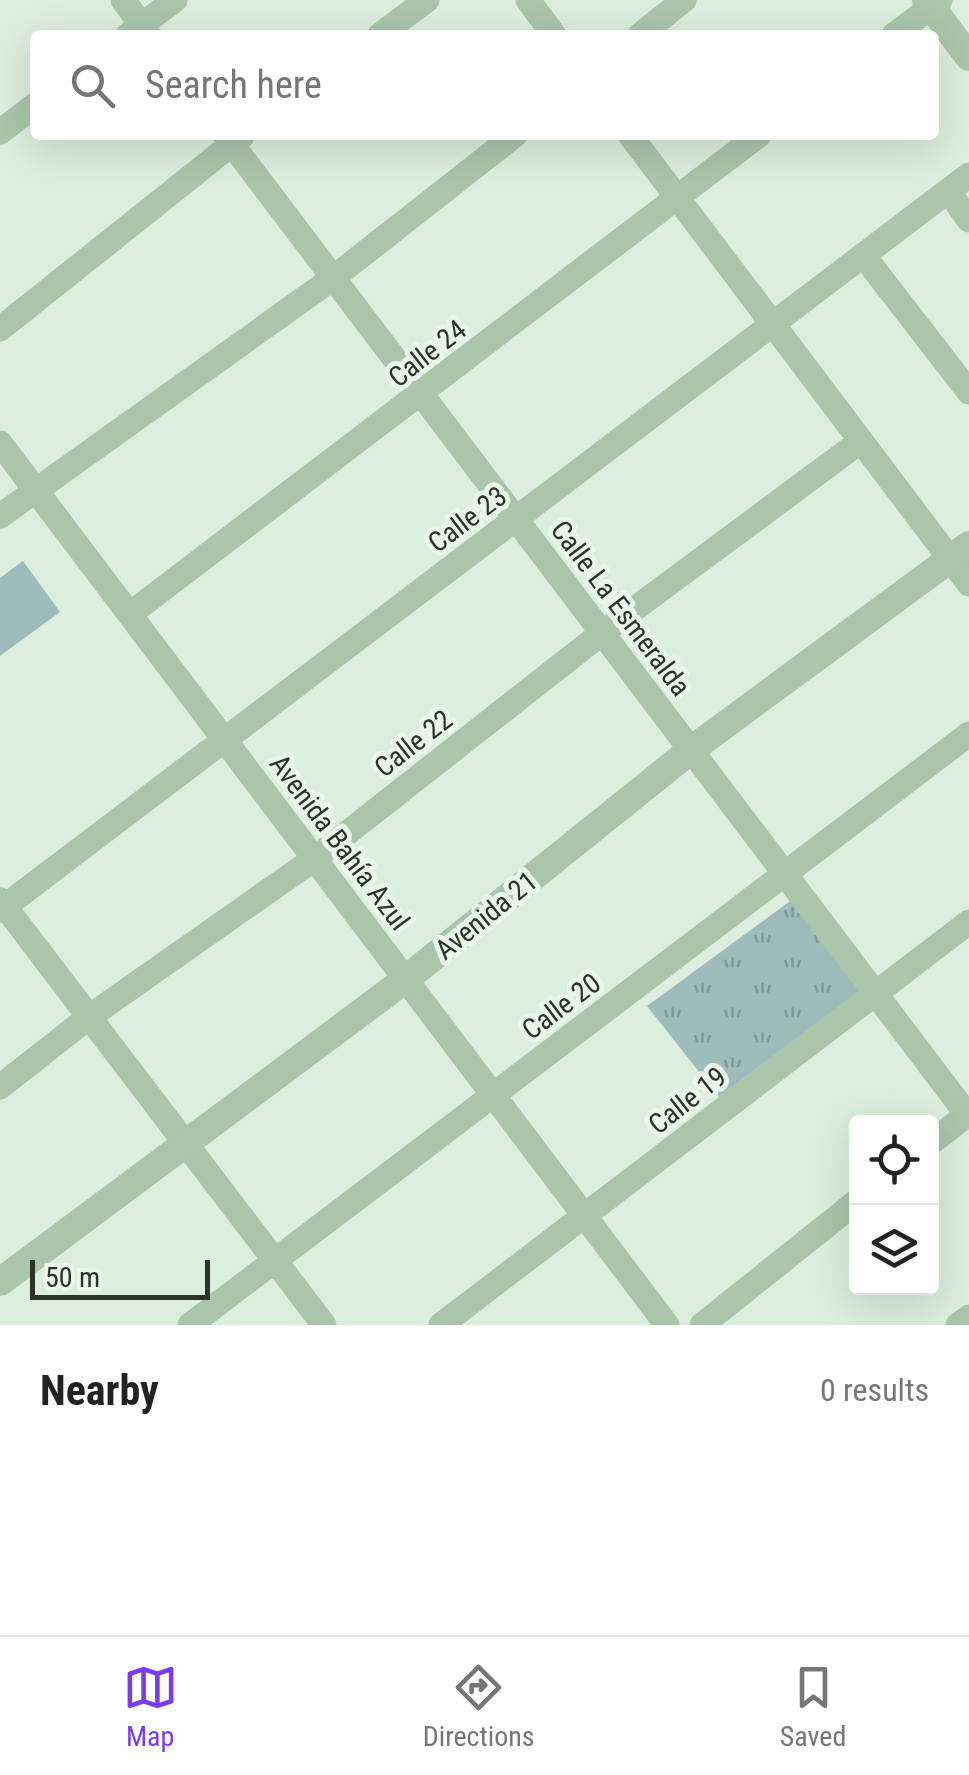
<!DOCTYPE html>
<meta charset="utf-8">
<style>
body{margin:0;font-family:"Roboto Condensed",sans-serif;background:#f2f2f2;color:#222}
.controls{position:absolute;right:30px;bottom:30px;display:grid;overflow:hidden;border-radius:10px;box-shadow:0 10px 40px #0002}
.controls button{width:90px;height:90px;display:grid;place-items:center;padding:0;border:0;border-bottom:2px solid #e0e0e0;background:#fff;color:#222;font:50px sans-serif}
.scale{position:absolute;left:30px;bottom:25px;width:180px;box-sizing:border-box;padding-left:10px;border:5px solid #293328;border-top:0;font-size:28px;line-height:35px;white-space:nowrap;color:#293328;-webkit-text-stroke:8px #e8f7e9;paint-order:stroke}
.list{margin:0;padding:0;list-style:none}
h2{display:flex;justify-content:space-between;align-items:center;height:130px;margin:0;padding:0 40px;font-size:42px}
h2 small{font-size:32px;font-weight:400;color:#767676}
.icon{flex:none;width:55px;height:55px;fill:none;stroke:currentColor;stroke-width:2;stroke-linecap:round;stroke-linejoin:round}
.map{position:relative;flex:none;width:969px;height:1325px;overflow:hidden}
.search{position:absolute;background:#fff;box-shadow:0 10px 40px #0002;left:30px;right:30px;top:30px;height:110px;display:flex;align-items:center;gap:25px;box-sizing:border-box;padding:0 35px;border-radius:10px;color:#767676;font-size:38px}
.sheet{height:310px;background:#fff}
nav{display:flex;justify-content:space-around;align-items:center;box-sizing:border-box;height:140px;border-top:2px solid #e0e0e0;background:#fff;font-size:28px;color:#767676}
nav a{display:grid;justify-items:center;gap:5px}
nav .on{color:#7c3aed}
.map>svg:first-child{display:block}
</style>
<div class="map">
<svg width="969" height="1325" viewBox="0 0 969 1325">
<defs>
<pattern id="park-tufts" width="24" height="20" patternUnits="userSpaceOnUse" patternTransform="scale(2.5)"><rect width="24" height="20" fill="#9ebcb9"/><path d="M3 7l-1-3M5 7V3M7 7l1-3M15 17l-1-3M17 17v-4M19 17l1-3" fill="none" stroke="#819996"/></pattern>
</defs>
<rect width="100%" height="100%" fill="#dceede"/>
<path fill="#9ebcb9" d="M23,561L60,612L0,656V578Z"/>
<path fill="url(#park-tufts)" d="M793,899L861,990L719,1097L647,1006Z"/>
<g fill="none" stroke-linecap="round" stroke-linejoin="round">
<path stroke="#aac5aa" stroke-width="25" d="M123,0L149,35
M528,0L554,35
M128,35L175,0
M380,35L427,0
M640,35L684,0
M894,35L940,0
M0,132L35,105
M225,135L969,1117
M630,135L969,584
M948,191L969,220
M863,255L969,392
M0,329L242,136
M0,443L667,1325
M0,516L333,278L515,135
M130,614L759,135
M0,900L324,1325
M0,910L969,175
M0,1087L89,1017L314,859L602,633L861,441
M932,1142L969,1113
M190,1325L969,734
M441,1325L969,922
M702,1325L856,1202
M958,1325L969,1317"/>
<path stroke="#aac5aa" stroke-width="28" d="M926,0L969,57
M0,1282L406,979L691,750L969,545"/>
</g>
<g text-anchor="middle" stroke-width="10" stroke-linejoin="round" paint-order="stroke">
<g font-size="28" fill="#293328" stroke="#e8f7e9">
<text transform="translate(427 353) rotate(-38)" y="10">Calle 24</text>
<text transform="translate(467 519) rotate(-37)" y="10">Calle 23</text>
<text transform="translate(621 608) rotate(53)" y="10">Calle La Esmeralda</text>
<text transform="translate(413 743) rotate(-38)" y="10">Calle 22</text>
<text transform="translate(340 842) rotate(53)" y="10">Avenida Bahía Azul</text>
<text transform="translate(486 915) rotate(-39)" y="10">Avenida 21</text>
<text transform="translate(561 1006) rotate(-37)" y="10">Calle 20</text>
<text transform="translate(687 1100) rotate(-38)" y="10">Calle 19</text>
</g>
</g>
</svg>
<div class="controls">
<button><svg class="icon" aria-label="locate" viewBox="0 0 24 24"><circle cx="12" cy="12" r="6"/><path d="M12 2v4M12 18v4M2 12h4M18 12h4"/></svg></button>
<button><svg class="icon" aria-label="layers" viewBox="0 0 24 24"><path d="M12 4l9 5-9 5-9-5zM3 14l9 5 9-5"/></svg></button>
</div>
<div class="scale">50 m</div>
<div class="search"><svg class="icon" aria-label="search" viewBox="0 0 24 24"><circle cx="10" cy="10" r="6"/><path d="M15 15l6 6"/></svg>Search here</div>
</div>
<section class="sheet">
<h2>Nearby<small>0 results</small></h2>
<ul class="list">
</ul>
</section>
<nav>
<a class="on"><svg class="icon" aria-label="map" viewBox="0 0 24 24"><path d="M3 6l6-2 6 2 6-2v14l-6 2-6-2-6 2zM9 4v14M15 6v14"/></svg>Map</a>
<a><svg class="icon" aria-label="directions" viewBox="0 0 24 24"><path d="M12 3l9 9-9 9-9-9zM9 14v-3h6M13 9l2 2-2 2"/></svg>Directions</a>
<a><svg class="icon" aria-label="saved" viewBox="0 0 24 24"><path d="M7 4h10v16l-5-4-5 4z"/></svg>Saved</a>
</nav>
